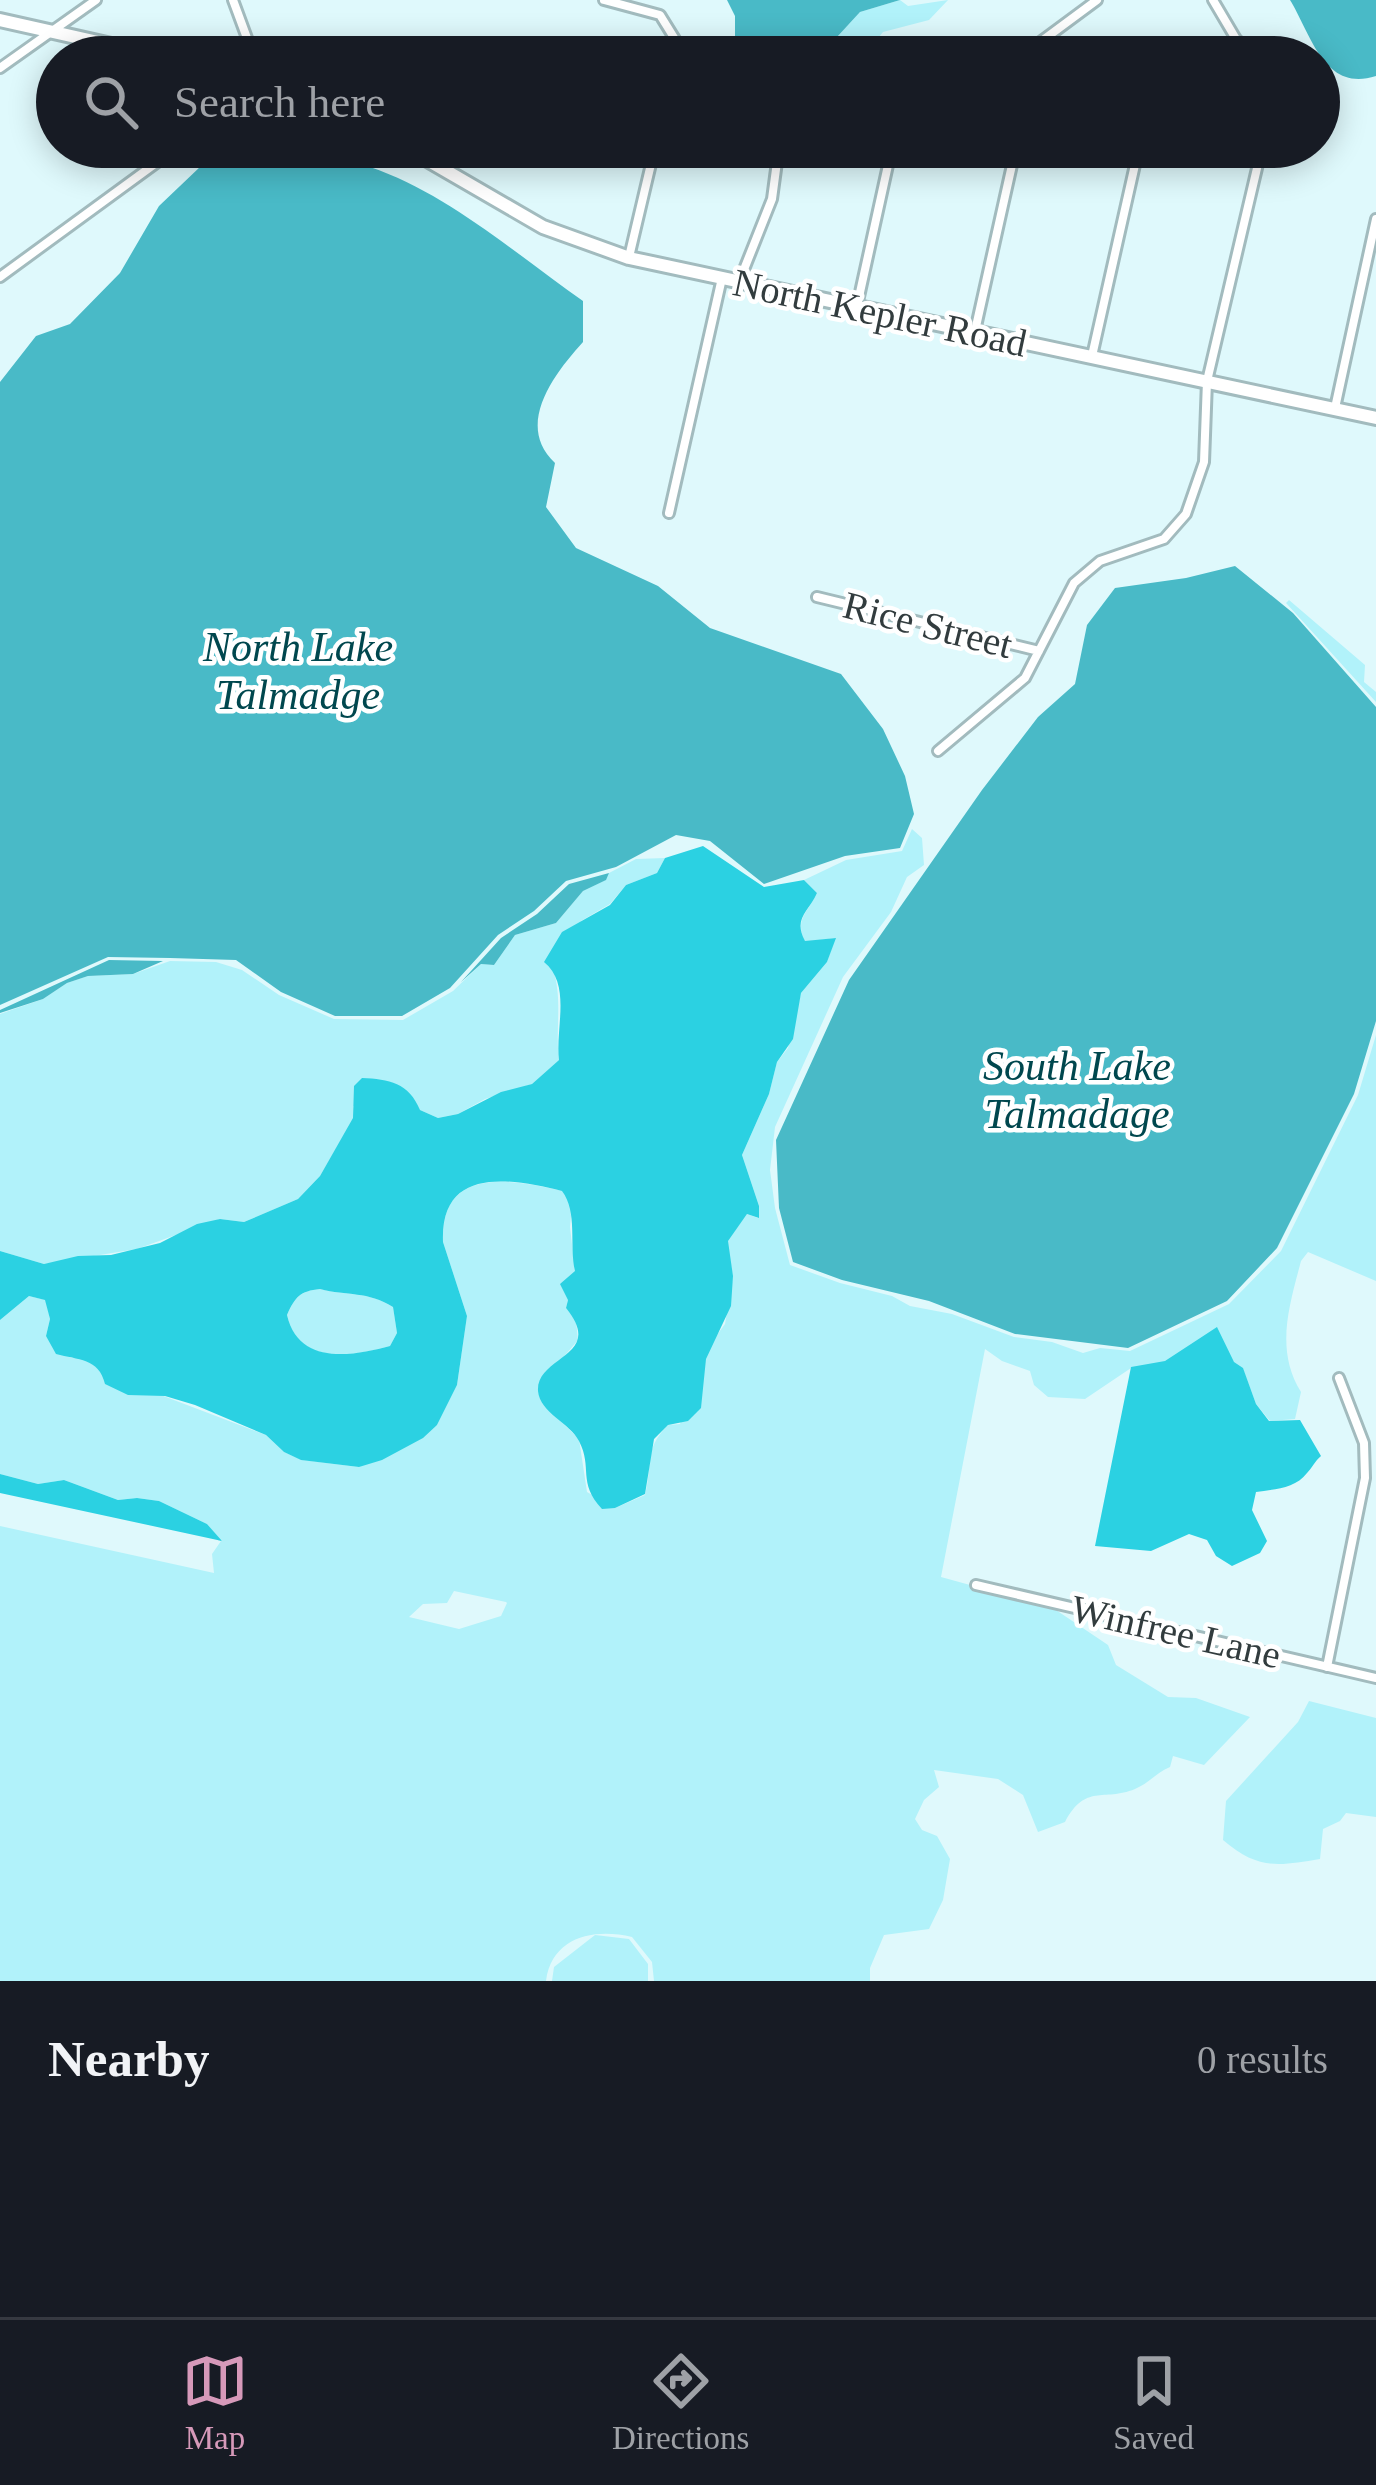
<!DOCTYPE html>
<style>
body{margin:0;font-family:Georgia,serif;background:#242831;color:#f1f3f6}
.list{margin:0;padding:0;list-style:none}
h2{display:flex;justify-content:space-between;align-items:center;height:156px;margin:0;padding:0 48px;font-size:51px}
h2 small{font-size:39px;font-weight:400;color:#9ea1a6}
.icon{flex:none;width:66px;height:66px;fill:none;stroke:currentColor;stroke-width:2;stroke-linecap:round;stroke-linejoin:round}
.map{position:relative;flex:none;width:1376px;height:1981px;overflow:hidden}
.search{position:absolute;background:#171b24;box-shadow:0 6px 30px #0003;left:36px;right:36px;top:36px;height:132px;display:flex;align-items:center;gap:30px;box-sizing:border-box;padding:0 42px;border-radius:66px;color:#9ea1a6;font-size:45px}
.sheet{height:336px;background:#171b24}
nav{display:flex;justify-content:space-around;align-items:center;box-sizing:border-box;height:168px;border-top:3px solid #363941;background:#171b24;font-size:33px;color:#9ea1a6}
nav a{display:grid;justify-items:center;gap:6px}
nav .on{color:#d699b9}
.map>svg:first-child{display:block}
</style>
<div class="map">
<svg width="1376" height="1981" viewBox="0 0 1376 1981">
<rect width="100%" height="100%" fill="#dff9fc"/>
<path fill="#b1f2fa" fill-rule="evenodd" d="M900,0L908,6L948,0L929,20L883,32C853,72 802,54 763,49L758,53L741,47L767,40L826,49L860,12Z
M1289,600L1365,665L1364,682L1376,692V702L1286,603Z
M912,829L922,838L924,865L907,877L891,912L843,977L775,1127L770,1170L775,1208L790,1265L840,1283L892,1296L910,1306L952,1314L1014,1337L1052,1342L1083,1353L1100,1348L1130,1351L1229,1304L1281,1251L1358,1095L1376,1035V1281L1308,1252L1301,1261C1289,1307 1275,1350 1301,1392L1295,1419L1270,1421L1256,1404L1243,1369L1234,1363L1217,1328L1165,1362L1131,1368L1085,1399L1048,1397L1034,1385L1030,1371L1002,1361L985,1349L941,1577L1053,1608L1108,1645L1116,1665L1168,1697L1196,1698L1250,1717L1204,1765L1173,1756L1170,1767C1156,1773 1149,1783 1135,1789C1103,1802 1086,1783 1065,1822L1038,1832L1023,1795L998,1779L934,1770L939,1787L924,1800L915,1819L922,1830L937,1836L950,1859L943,1900L929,1929L884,1935L870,1968V1981H654L652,1962L632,1937C595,1928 552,1936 546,1981H0V1526L214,1573L212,1554L221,1541L207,1524L159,1501L137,1498L118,1500L64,1480L38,1484L0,1474V1320L29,1296L46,1300L50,1319L46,1336L71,1358H85L103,1373L266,1435L284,1452L302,1460L359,1467L437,1425L457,1385L467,1316L443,1242C440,1166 511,1179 563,1191L572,1205L570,1227L575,1271L566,1308L576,1320L578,1340L562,1359L544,1405L579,1439L587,1492L615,1508L645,1495C653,1465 643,1450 668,1425L680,1424L711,1343L725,1324L733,1277L727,1241L747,1214L758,1218L759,1206L742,1155L769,1094L777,1062L788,1048L801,993L827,962L835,938L805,942C794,918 808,913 817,893L804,880L846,860L902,851ZM454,1591L506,1602L507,1603L501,1616L459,1629L409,1617L423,1604L447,1603Z
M665,858L657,873L626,885L610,904L581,921L553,969C563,1000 555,1028 559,1060L532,1084L485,1099L458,1114L438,1118L420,1110L353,1106L354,1118L320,1176L298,1199L244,1222L220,1219L137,1249L44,1264L0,1251V1014L43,999L67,983L88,976L133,974L170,961L216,962L242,970L279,995L334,1019L403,1020L453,991L481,964L494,965L515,935L556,923L583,891L605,880L609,873L636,859Z
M320,1289C348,1296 368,1291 393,1307L397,1333L390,1346C353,1356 299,1367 287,1315C295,1297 300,1291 320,1289Z
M1309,1701L1376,1718V1817L1346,1813L1340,1821L1323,1829L1320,1859C1278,1866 1258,1870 1223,1840L1226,1801L1298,1722Z
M595,1935L629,1939L648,1964V1981H552L554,1967Z"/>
<path fill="#2bd1e2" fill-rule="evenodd" d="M703,846L764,887L804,880L817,893C808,913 793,918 805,941L836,938L827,962L801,993L793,1039L777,1062L769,1094L742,1155L759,1206V1218L747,1214L728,1241L733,1276L731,1306L706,1359L701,1408L688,1421L668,1425L654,1439L645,1494L615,1508L602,1509C577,1482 593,1468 579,1441C570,1423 540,1413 538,1391C536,1355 606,1357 566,1308L568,1300L560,1284L575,1271C569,1245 578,1212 562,1191C510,1178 440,1166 443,1242L467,1316L457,1385L437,1425L423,1438L382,1460L359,1467L301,1460L284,1452L266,1435L195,1405L165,1396L128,1395L105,1384C99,1358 78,1360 56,1354L46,1336L50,1319L45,1300L29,1296L0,1320V1251L44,1264L78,1256L111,1255L160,1243L197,1224L220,1219L244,1222L298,1199L320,1176L353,1118L354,1086L362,1078C389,1079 409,1083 420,1110L438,1118L458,1114L501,1092L532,1084L559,1060C555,1028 572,985 544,962L562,932L610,905L626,885L657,873L665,858ZM320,1289C347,1296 368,1291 393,1307L397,1333L390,1346C353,1356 299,1366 287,1315C295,1297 300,1291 320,1289Z
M1217,1327L1234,1362L1243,1368L1256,1404L1269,1421L1300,1420L1321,1456C1315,1461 1312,1468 1307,1473C1295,1489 1274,1489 1256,1492L1252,1510L1267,1541L1260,1553L1232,1566L1216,1556L1207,1540L1189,1534L1151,1551L1095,1546L1131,1367L1165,1361Z
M0,1474L38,1484L64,1480L118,1500L137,1498L159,1501L207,1524L222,1541L0,1493Z"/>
<path fill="#49bac7" d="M727,0H900L860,12L826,49L767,40L741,47L735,41V16Z
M1290,0H1376V76C1324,93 1311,34 1290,0Z
M250,148C291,151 330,154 370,167C447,193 516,254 583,301V342C555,373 514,425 555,463L546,507L576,548L658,586L710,628L841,674L883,729L905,776L914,814L900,848L845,856L764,884L710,841L676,835L616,867L566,881L534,911L498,935L450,988L402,1016H335L281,992L236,960L170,958L108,957L0,1005V382L36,336L70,324L120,273L159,206L201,166Z
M1235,566L1293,613L1376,707V1021L1354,1094L1277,1248L1227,1301L1128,1348L1015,1334L929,1301L842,1280L793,1262L779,1208L776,1140L849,980L982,790L1038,717L1075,684L1087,625L1115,588L1186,578Z
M609,873L606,880L583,891L556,923L515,935L494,965L481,964L461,982L501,938L537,914L569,884Z
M109,960L163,961L133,974L88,976L67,983L43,999L0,1013V1010Z"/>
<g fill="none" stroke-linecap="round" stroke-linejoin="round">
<defs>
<path id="minor" d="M233,0L254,57
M604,0L660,15L686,57
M1213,0L1236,39L1254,57
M1020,57L1097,0
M0,68L96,0
M629,257L655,147
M0,277L178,147
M739,282L772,199L779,147
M857,306L892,147
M975,331L1016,147
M1092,356L1139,147
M1335,408L1376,219
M669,513L722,278
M817,597L1039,651
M938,751L1025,678L1074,583L1100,561L1164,539L1186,514L1204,462L1207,381L1262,147
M976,1585L1376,1678
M1327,1667L1365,1478L1364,1443L1339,1378"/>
<path id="secondary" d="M0,20L165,57
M405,147L543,227L629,258L1376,418"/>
</defs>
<use href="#minor" stroke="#a2bbbe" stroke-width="14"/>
<use href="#secondary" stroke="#a2bbbe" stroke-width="18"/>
<use href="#minor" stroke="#fff" stroke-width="8"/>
<use href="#secondary" stroke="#fff" stroke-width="12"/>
</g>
<g text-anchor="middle" stroke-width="9" stroke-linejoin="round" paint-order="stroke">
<g font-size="39" fill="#323c3e" stroke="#fff">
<text transform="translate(880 312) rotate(12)" y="14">North Kepler Road</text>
<text transform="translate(928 624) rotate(14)" y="14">Rice Street</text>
<text transform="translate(1176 1631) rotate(13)" y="14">Winfree Lane</text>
</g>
<g font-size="42" font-style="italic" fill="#00474e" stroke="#fff">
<text x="298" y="661">North Lake<tspan x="298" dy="48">Talmadge</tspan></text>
<text x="1077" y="1080">South Lake<tspan x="1077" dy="48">Talmadage</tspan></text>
</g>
</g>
</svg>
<div class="search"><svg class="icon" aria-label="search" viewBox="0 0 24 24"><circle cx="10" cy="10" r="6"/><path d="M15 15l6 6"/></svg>Search here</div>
</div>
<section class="sheet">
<h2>Nearby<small>0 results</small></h2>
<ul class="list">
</ul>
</section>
<nav>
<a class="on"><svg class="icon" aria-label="map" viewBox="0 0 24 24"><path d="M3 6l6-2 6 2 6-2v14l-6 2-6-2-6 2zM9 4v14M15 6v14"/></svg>Map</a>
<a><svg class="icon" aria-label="directions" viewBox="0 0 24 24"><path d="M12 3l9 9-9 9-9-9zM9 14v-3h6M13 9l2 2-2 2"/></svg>Directions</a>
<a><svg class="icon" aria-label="saved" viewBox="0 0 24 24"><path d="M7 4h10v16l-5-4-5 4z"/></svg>Saved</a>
</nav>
